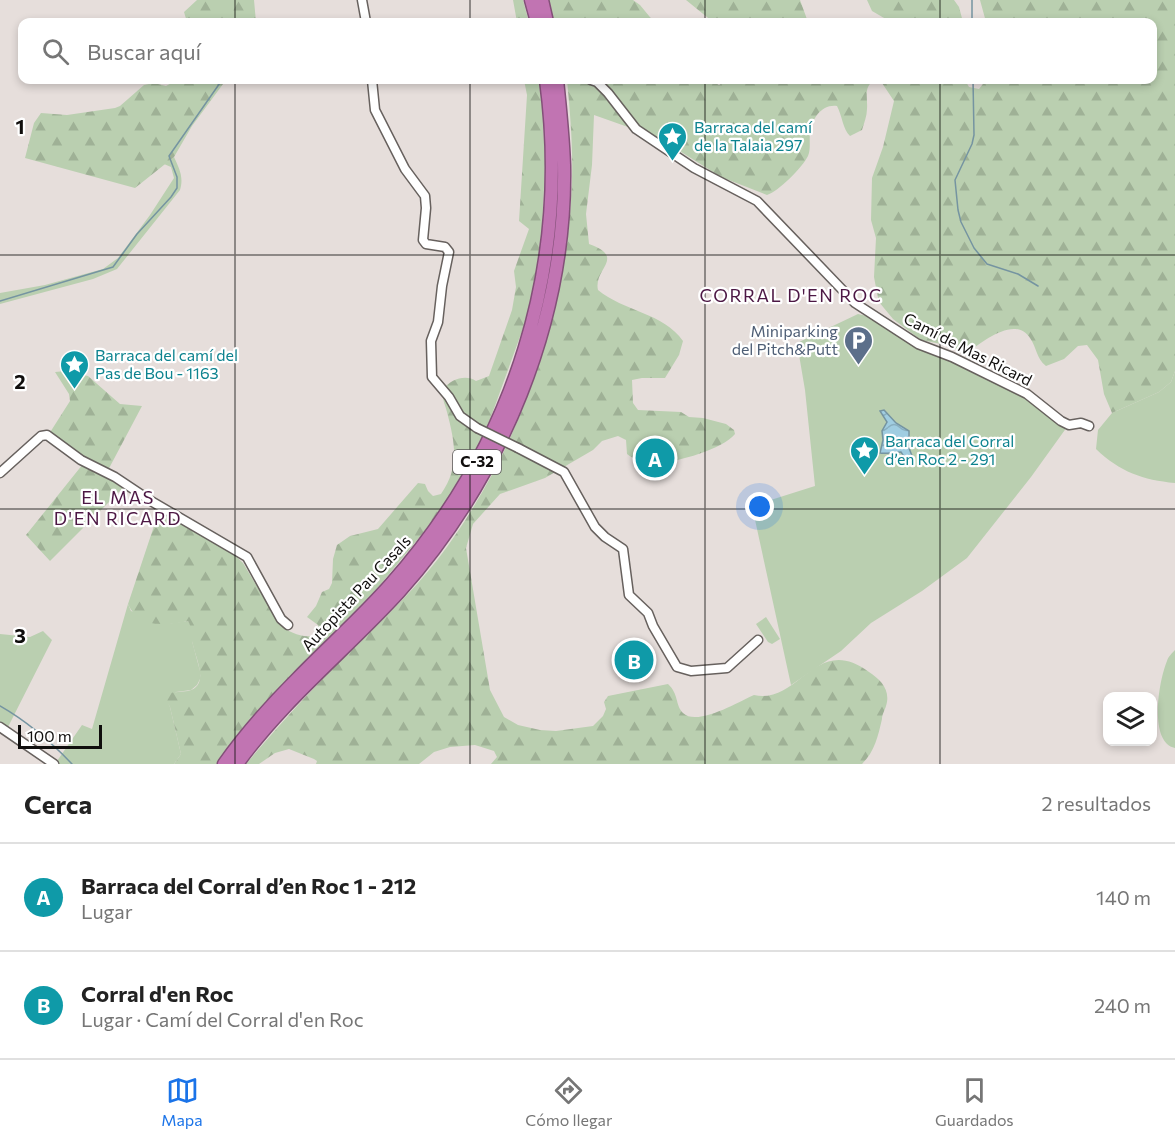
<!DOCTYPE html>
<html lang="es">
<meta charset="utf-8">
<style>
body{margin:0;font-family:Commissioner,sans-serif;background:#f6f6f6;color:#222}
.controls{position:absolute;right:18px;bottom:18px;display:grid;overflow:hidden;border-radius:12px;box-shadow:0 3px 9px #0003}
.controls button{width:54px;height:54px;display:grid;place-items:center;padding:0;border:0;border-bottom:2px solid #e0e0e0;background:#fff;color:#222;font:30px sans-serif}
.scale{position:absolute;left:18px;bottom:15px;width:84px;box-sizing:border-box;padding-left:6px;border:3px solid #100e0d;border-top:0;font-size:16px;line-height:21px;white-space:nowrap;color:#100e0d;-webkit-text-stroke:4px #fff;paint-order:stroke}
.you{position:absolute;left:760px;top:507px;width:21px;height:21px;margin:-15px;border:4px solid #fff;border-radius:50%;background:#1a73e8;box-shadow:0 0 0 9px #1a73e833}
.badge{display:grid;place-items:center;width:39px;height:39px;border-radius:50%;background:#1a73e8;color:#fff;font-size:20px;font-weight:700}
.pin{position:absolute;translate:-50% -50%;border:3px solid #fff;box-shadow:0 2px 6px #0006}
.list{margin:0;padding:0;list-style:none}
h2{display:flex;justify-content:space-between;align-items:center;height:78px;margin:0;padding:0 24px;font-size:26px}
h2 small{font-size:20px;font-weight:400;color:#767676}
.list li{display:grid;grid-template-columns:39px 1fr auto;gap:18px;align-items:center;box-sizing:border-box;height:108px;padding:0 24px;border-top:2px solid #e0e0e0}
.list b{display:block;font-size:22px;white-space:nowrap}
.list p{margin:0;font-size:20px;white-space:nowrap;color:#767676}
.list em{font-size:20px;font-style:normal;color:#767676}
.icon{flex:none;width:33px;height:33px;fill:none;stroke:currentColor;stroke-width:2;stroke-linecap:round;stroke-linejoin:round}
.map{position:relative;flex:none;width:1175px;height:764px;overflow:hidden}
.search{position:absolute;background:#fff;box-shadow:0 3px 9px #0003;left:18px;right:18px;top:18px;height:66px;display:flex;align-items:center;gap:15px;box-sizing:border-box;padding:0 21px;border-radius:12px;color:#767676;font-size:22px}
.sheet{height:294px;background:#fff}
nav{display:flex;justify-content:space-around;align-items:center;box-sizing:border-box;height:84px;border-top:2px solid #e0e0e0;background:#fff;font-size:16px;color:#767676}
nav a{display:grid;justify-items:center;gap:3px}
nav .on{color:#1a73e8}
.map>svg:first-child{display:block}
</style>
<div class="map">
<svg width="1175" height="764" viewBox="0 0 1175 764">
<defs>
<pattern id="forest-firs" width="22" height="20" patternUnits="userSpaceOnUse" patternTransform="scale(1.5)"><rect width="22" height="20" fill="#bacfb0"/><path d="M5 1l3.5 6h-7zM16 11l3.5 6h-7z" fill="#9fb196"/></pattern>
<pattern id="water-waves" width="16" height="10" patternUnits="userSpaceOnUse" patternTransform="scale(1.5)"><rect width="16" height="10" fill="#a0cde1"/><path d="M0 5q4-4 8 0t8 0" fill="none" stroke="#89afc0"/></pattern>
</defs>
<rect width="100%" height="100%" fill="#e6dedb"/>
<path fill="#bacfb0" d="M174,157C179,168 184,177 180,190L117,269L93,279L0,304V293L45,285L103,269L118,258L150,215L174,178L171,167L164,164Z
M871,312L921,348L1033,399L1067,427L1031,477L967,558L922,591L871,623L841,651L791,685L752,506L815,486L805,390L797,343L858,314L867,316Z
M1175,371V483C1143,480 1120,472 1096,449L1098,430L1112,413L1159,392L1171,382Z
M128,604L131,611L166,624L188,621L192,627V641L200,671V679L197,685L191,690L176,692L167,700L170,707L181,754L174,764H50L0,729V634L30,637L43,631L52,640L8,727L57,761L82,725L92,729Z
M766,617L780,639L772,644L768,642L756,624Z
M1175,650V748C1148,742 1159,680 1167,661C1168,657 1172,653 1175,650Z"/>
<path fill="url(#forest-firs)" d="M197,0H254L256,22H187L184,12Z
M513,0H523L529,22H517Z
M548,0H633L640,5L654,22H553Z
M686,0H800L808,22H713Z
M867,0H954L959,7L963,22H891L872,11Z
M980,0H1175V371L1171,382L1159,392L1112,413L1104,394L1098,360L1087,345L1078,346L1064,359L1046,366C1036,358 1037,348 1030,338C1015,315 982,342 967,353L941,344L921,340L893,319L879,302L877,293L874,277L876,238L871,220L872,178L883,147L894,101L880,80H965L969,87L979,89L986,80H1152V22H986Z
M177,80H226L192,126L174,157L135,188L25,158L34,123L41,113L67,115L115,108L120,106L144,85L154,83L166,86Z
M524,80H541L545,164L542,235L530,309L488,425L458,488L432,522L376,590L257,712L218,764H174L181,754L170,707L166,700L168,693C175,692 181,692 188,691C210,686 196,659 193,645C190,636 193,629 188,621C166,626 138,628 128,604L159,511L226,547L243,563L280,625C291,634 309,641 321,632L318,625L307,617L316,606L322,592L329,589L332,583L333,559L337,545L350,536L378,529L418,483L425,484L428,491L433,496L441,494C460,467 455,443 447,412C445,404 441,397 443,389C451,379 466,374 476,381L489,376L512,310L516,287L514,271L529,229L519,221L527,95Z
M567,80H710L719,85L727,80H874C863,88 868,97 867,109C867,116 864,123 862,130L850,136C843,130 842,115 837,106C822,104 812,118 810,133C809,140 811,149 808,156C802,168 779,191 767,195L721,177L659,138L594,115L592,165L586,214L589,244C627,258 593,268 598,290C623,311 664,313 683,341L679,355L665,378H642L632,380L633,403L638,410L681,412L689,417L703,418L726,424L734,430L735,434C723,449 677,462 659,463C648,464 636,461 627,454L626,440L618,436L602,441L593,450L545,478L500,494L473,524L466,548L490,690L504,717L518,725L540,730L556,731L593,726L603,716L606,709L604,702L608,696L668,684C679,694 675,705 683,713C697,727 740,701 754,695C799,705 816,632 869,672C881,680 891,690 886,706C885,710 882,714 882,719C878,736 875,751 862,764H491L497,757L494,751L475,745L450,747L434,752L419,764H316L317,761L314,759L289,749L275,753L259,764H246C278,726 312,689 347,654C378,624 412,593 438,559C519,453 568,312 572,179C573,146 570,112 567,80Z
M66,371L88,376L120,404L142,406L106,474L124,487L50,561L26,535L87,459L49,434L70,401L69,394L55,372Z"/>
<path fill="url(#water-waves)" stroke="#7594a1" stroke-width="1.5" d="M884,410L896,423L909,431V448L914,461L911,463L906,460L901,452C894,452 886,454 880,453L883,440L882,431L887,422L880,411Z"/>
<g fill="none" stroke-linecap="round" stroke-linejoin="round">
<path stroke="#7594a1" stroke-width="1.5" d="M972,0V22
M973,80L974,135L972,144L955,180L958,210L961,222L974,248L987,264L1018,274L1038,286
M0,301L113,267L137,234L171,197L177,188V177L169,156L222,80
M0,706C28,722 50,741 72,764"/>
<defs>
<path id="minor" d="M362,0L366,22
M372,80L375,110L405,169L425,196L426,208L423,240L426,244L445,247L449,252L442,286L438,322L431,341L432,377L449,397L460,416L477,428
M591,80L597,82L608,93L636,129L694,168L757,201L855,303L918,344L952,357L1027,394L1061,421L1069,425L1081,423L1089,426
M518,448L564,472L595,527L605,537L623,549L629,595L648,613L653,626L677,667L691,671L727,668L758,640
M0,473L41,436L47,435L81,460L115,477L151,501L247,557L281,619L288,625
M0,727L54,764"/>
<path id="highway" d="M531,0L537,22
M542,0L547,22
M224,764C246,733 271,705 298,678C329,646 362,617 391,584C515,444 571,266 546,80
M237,764C283,700 346,650 399,592C501,478 567,320 564,165C563,137 560,108 557,80"/>
</defs>
<use href="#minor" stroke="#67615e" stroke-width="11"/>
<use href="#highway" stroke="#835078" stroke-width="15"/>
<use href="#minor" stroke="#fff" stroke-width="8"/>
<use href="#highway" stroke="#c174b2" stroke-width="12"/>
<defs>
<path id="minor-bridge" d="M477,428L518,448"/>
</defs>
<use href="#minor-bridge" stroke="#67615e" stroke-width="11" stroke-linecap="butt"/>
<use href="#minor-bridge" stroke="#fff" stroke-width="8"/>
</g>
<path fill="none" stroke="#100e0d" stroke-width="1.5" stroke-opacity="0.55" d="M235,0V22M470,0V22M705,0V22M940,0V22M235,80V764M470,80V764M705,80V764M940,80V764M0,255H1175M0,509H1175"/>
<defs>
<symbol id="sight-pin" viewBox="-11 -11 22 30"><path d="M0 17L-7.5 6A9.5 9.5 0 1 1 7.5 6Z" fill="#0f9aa8" stroke="#fff"/><path d="M0-6L1.8-2.2L6-1.7L2.9 1.2L3.7 5.4L0 3.3L-3.7 5.4L-2.9 1.2L-6-1.7L-1.8-2.2Z" fill="#fff"/></symbol>
<symbol id="parking-pin" viewBox="-11 -11 22 30"><path d="M0 17L-7.5 6A9.5 9.5 0 1 1 7.5 6Z" fill="#5c6f8a" stroke="#fff"/><path d="M-3.5-5.5H1a3.5 3.5 0 0 1 0 7H-1V5.5H-3.5ZM-1-3.4V-.6H.8a1.4 1.4 0 0 0 0-2.8Z" fill="#fff"/></symbol>
</defs>
<g fill-rule="evenodd">
<use href="#sight-pin" x="656" y="120" width="33" height="45"/>
<use href="#parking-pin" x="842" y="324" width="33" height="45"/>
<use href="#sight-pin" x="58" y="348" width="33" height="45"/>
<use href="#sight-pin" x="848" y="434" width="33" height="45"/>
</g>
<g text-anchor="middle" stroke-width="4.5" stroke-linejoin="round" paint-order="stroke">
<rect fill="#fff" stroke="#585656" stroke-width="1.5" x="453" y="450" width="48" height="24" rx="4.5"/>
<g font-size="15" font-weight="bold" fill="#100e0d">
<text x="477" y="467">C-32</text>
</g>
<g font-size="16" fill="#0d838f" stroke="#fff" text-anchor="start">
<text x="694" y="133">Barraca del camí<tspan x="694" dy="18">de la Talaia 297</tspan></text>
<text x="95" y="361">Barraca del camí del<tspan x="95" dy="18">Pas de Bou - 1163</tspan></text>
<text x="885" y="447">Barraca del Corral<tspan x="885" dy="18">d’en Roc 2 - 291</tspan></text>
</g>
<g font-size="16" fill="#4e5e75" stroke="#fff" text-anchor="end">
<text x="838" y="337">Miniparking<tspan x="838" dy="18">del Pitch&amp;Putt</tspan></text>
</g>
<g font-size="16" fill="#100e0d" stroke="#fff">
<text transform="translate(968 349) rotate(27)" y="6">Camí de Mas Ricard</text>
<text transform="translate(356 593) rotate(-47)" y="6">Autopista Pau Casals</text>
</g>
<g font-size="18" letter-spacing="1.5" fill="#4c1744" stroke="#fff">
<text x="791" y="302">CORRAL D'EN ROC</text>
<text x="118" y="504">EL MAS<tspan x="118" dy="21">D'EN RICARD</tspan></text>
</g>
</g>
<g font-size="20" text-anchor="middle" font-weight="bold" fill="#100e0d" stroke="#fff" stroke-width="4.5" stroke-linejoin="round" paint-order="stroke">
<text x="20" y="134">1</text>
<text x="20" y="389">2</text>
<text x="20" y="643">3</text>
</g>
</svg>
<div class="controls">
<button><svg class="icon" aria-label="layers" viewBox="0 0 24 24"><path d="M12 4l9 5-9 5-9-5zM3 14l9 5 9-5"/></svg></button>
</div>
<div class="scale">100 m</div>
<div class="you"></div>
<div class="pin badge" style="left:655px;top:458px;background:#0f9aa8">A</div>
<div class="pin badge" style="left:634px;top:660px;background:#0f9aa8">B</div>
<div class="search"><svg class="icon" aria-label="search" viewBox="0 0 24 24"><circle cx="10" cy="10" r="6"/><path d="M15 15l6 6"/></svg>Buscar aquí</div>
</div>
<section class="sheet">
<h2>Cerca<small>2 resultados</small></h2>
<ul class="list">
<li><span class="badge" style="background:#0f9aa8">A</span><div><b>Barraca del Corral d’en Roc 1 - 212</b><p>Lugar</p></div><em>140 m</em></li>
<li><span class="badge" style="background:#0f9aa8">B</span><div><b>Corral d'en Roc</b><p>Lugar · Camí del Corral d'en Roc</p></div><em>240 m</em></li>
</ul>
</section>
<nav>
<a class="on"><svg class="icon" aria-label="map" viewBox="0 0 24 24"><path d="M3 6l6-2 6 2 6-2v14l-6 2-6-2-6 2zM9 4v14M15 6v14"/></svg>Mapa</a>
<a><svg class="icon" aria-label="directions" viewBox="0 0 24 24"><path d="M12 3l9 9-9 9-9-9zM9 14v-3h6M13 9l2 2-2 2"/></svg>Cómo llegar</a>
<a><svg class="icon" aria-label="saved" viewBox="0 0 24 24"><path d="M7 4h10v16l-5-4-5 4z"/></svg>Guardados</a>
</nav>
